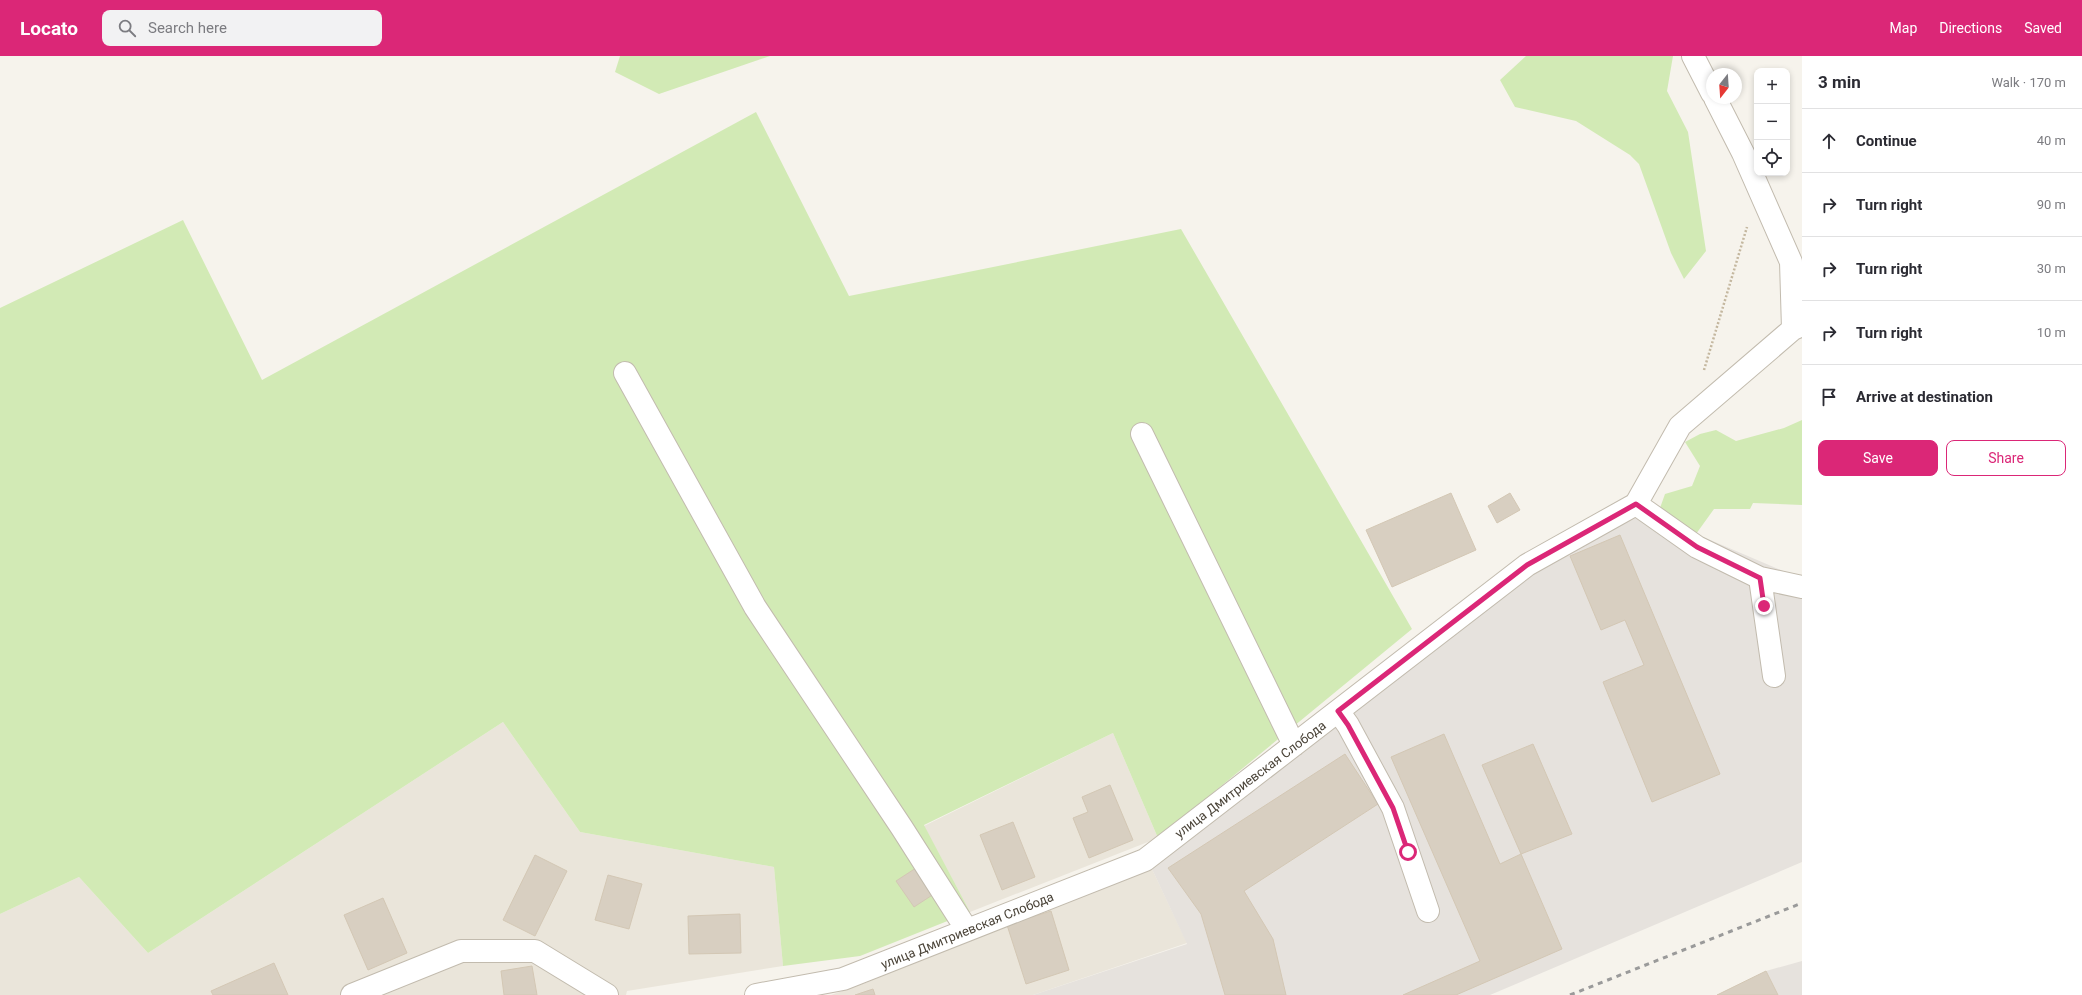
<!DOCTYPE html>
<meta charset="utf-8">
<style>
body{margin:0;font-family:Roboto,sans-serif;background:#f2f2f3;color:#2b2b33}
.controls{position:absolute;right:12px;top:12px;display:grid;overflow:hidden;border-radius:8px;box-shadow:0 2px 6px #0003}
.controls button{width:36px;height:36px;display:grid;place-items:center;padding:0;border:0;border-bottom:1px solid #e1e1e2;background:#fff;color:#2b2b33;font:20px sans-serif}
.compass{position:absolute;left:1706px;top:12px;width:36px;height:36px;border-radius:50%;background:#fff;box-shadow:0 2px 6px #0003;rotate:197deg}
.stop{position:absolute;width:12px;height:12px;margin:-9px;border:3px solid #db2777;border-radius:50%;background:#fff}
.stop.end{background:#db2777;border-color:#fff;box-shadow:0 1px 4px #0008}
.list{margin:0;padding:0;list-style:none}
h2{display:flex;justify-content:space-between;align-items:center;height:52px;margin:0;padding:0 16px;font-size:17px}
h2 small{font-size:13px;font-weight:400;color:#7c7c81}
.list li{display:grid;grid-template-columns:26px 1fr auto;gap:12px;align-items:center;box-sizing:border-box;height:64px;padding:0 16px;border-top:1px solid #e1e1e2}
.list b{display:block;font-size:15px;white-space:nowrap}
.list em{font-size:13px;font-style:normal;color:#7c7c81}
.actions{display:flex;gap:8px;padding:12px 16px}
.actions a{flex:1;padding:9px 0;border:1px solid #db2777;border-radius:8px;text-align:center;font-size:14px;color:#db2777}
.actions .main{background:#db2777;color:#fff}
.icon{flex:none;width:22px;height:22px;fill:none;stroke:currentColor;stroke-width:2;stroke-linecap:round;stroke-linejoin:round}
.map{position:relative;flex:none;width:1802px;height:939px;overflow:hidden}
header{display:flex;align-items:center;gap:24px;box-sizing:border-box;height:56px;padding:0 20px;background:#db2777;color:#fff}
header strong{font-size:19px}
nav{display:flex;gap:22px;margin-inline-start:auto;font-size:14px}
.search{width:280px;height:36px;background:#f2f2f3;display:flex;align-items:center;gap:10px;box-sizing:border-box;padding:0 14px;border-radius:8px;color:#7c7c81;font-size:15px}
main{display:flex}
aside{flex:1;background:#fff}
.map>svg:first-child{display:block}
</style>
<header>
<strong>Locato</strong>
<div class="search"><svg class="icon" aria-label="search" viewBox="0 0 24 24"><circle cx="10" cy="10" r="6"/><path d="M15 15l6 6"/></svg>Search here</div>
<nav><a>Map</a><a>Directions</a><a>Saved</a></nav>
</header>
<main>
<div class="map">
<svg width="1802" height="939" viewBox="0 0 1802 939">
<rect width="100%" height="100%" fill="#f6f3ec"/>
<path fill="#eae5da" d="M503,666L580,776L774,811L783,910L627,935L626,939H0V858L79,821L148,897Z
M1113,677L1158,782L970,856L924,770Z
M1151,811L1187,887L1033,939H831L868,926L1049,850Z"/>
<path fill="#e6e2dd" d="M1647,457L1802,523V806L1490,939H1033L1187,888L1151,811L1426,598L1565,495Z
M1802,905V939H1717L1766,915Z"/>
<path fill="#d2eab5" d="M620,0H770L659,38L615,16Z
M1526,0H1673L1667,35L1688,76L1706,195L1684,223L1671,197L1639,108L1630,99L1576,65L1515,51L1500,24Z
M756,56L849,240L1181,173L1412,573L1158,782L1113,677L924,769L970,856L860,900L783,910L774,811L580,776L503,666L148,897L79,821L0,858V252L183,164L262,324Z
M1802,364V449L1753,447L1750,453H1714L1696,478L1660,452L1665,438L1692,430L1700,410L1685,386L1700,378L1716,374L1736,385L1784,372Z"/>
<path fill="#d8cfc1" stroke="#d3c7b4" d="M1451,437L1476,494L1392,531L1366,474Z
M1510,437L1520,454L1497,467L1488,450Z
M1620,479L1720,718L1652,746L1603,626L1644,609L1625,564L1601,574L1570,500Z
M1444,678L1500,808L1521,798L1562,893L1456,939H1403L1480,905L1391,701Z
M1533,688L1572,778L1521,798L1482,709Z
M1345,698L1378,748L1244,835L1273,883L1286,939H1225L1201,858L1168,812Z
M1110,729L1133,784L1089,802L1073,762L1088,756L1082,741Z
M1013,766L1035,821L1002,834L980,779Z
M535,799L567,815L535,880L503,864Z
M919,810L937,836L914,851L896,825Z
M608,819L642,828L629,873L595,864Z
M383,842L407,897L368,914L344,859Z
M1051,855L1069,914L1026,928L1007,869Z
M740,858L741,897L689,898L688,860Z
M274,907L288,939H213L211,935Z
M532,910L537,939H504L501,915Z
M1766,915L1778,939H1717Z
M873,933L875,939H855Z"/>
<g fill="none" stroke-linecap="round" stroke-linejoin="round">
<defs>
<path id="minor" d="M1693,0L1712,37
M1715,42L1743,97L1791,206L1793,273
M625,317L755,551L902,772L967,874
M1142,378L1294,689
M1636,448L1697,491L1760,522L1774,620
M1760,522L1802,531
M1338,655L1348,669L1393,752L1428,855
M352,939L461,895H535L607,939
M756,939L843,923L1145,804L1527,509L1636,448L1680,370L1793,273L1802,269"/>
</defs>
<use href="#minor" stroke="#c2bbae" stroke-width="24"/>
<path stroke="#c4b79f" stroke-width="2.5" stroke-dasharray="2 2" stroke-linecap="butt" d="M1704,314L1747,171"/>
<use href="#minor" stroke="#fff" stroke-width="22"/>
<path stroke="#9a9a9a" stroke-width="3" stroke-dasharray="5 5" stroke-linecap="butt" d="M1570,939L1802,847"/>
</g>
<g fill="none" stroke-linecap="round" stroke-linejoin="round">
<path stroke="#db2777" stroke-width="5" d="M1408,796L1393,752L1348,669L1338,655L1527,509L1636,448L1697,491L1760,522L1764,550"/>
</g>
<g text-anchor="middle" stroke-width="4" stroke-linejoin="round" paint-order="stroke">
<g font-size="13" fill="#4b4439" stroke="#fff">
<text transform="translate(1250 723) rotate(-37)" y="5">улица Дмитриевская Слобода</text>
<text transform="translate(967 874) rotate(-22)" y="5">улица Дмитриевская Слобода</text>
</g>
</g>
</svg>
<div class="controls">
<button>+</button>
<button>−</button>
<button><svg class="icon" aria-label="locate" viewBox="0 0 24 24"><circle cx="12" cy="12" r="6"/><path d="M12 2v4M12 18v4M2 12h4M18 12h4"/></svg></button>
</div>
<svg class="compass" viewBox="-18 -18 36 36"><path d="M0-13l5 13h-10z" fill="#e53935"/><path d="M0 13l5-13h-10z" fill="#7c7c81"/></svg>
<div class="stop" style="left:1408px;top:796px"></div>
<div class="stop end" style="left:1764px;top:550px"></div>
</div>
<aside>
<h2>3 min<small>Walk · 170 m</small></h2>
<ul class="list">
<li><svg class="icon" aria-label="ahead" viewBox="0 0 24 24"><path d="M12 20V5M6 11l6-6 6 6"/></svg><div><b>Continue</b></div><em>40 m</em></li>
<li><svg class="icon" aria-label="right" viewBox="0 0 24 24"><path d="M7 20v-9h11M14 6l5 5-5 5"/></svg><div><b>Turn right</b></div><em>90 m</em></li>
<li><svg class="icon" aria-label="right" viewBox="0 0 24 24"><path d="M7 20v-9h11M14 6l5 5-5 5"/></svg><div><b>Turn right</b></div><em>30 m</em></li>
<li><svg class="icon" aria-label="right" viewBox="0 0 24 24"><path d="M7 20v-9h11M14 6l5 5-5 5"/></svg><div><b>Turn right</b></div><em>10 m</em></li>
<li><svg class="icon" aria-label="arrive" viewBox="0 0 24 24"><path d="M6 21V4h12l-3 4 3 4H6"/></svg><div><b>Arrive at destination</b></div></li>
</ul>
<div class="actions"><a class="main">Save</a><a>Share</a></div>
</aside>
</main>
